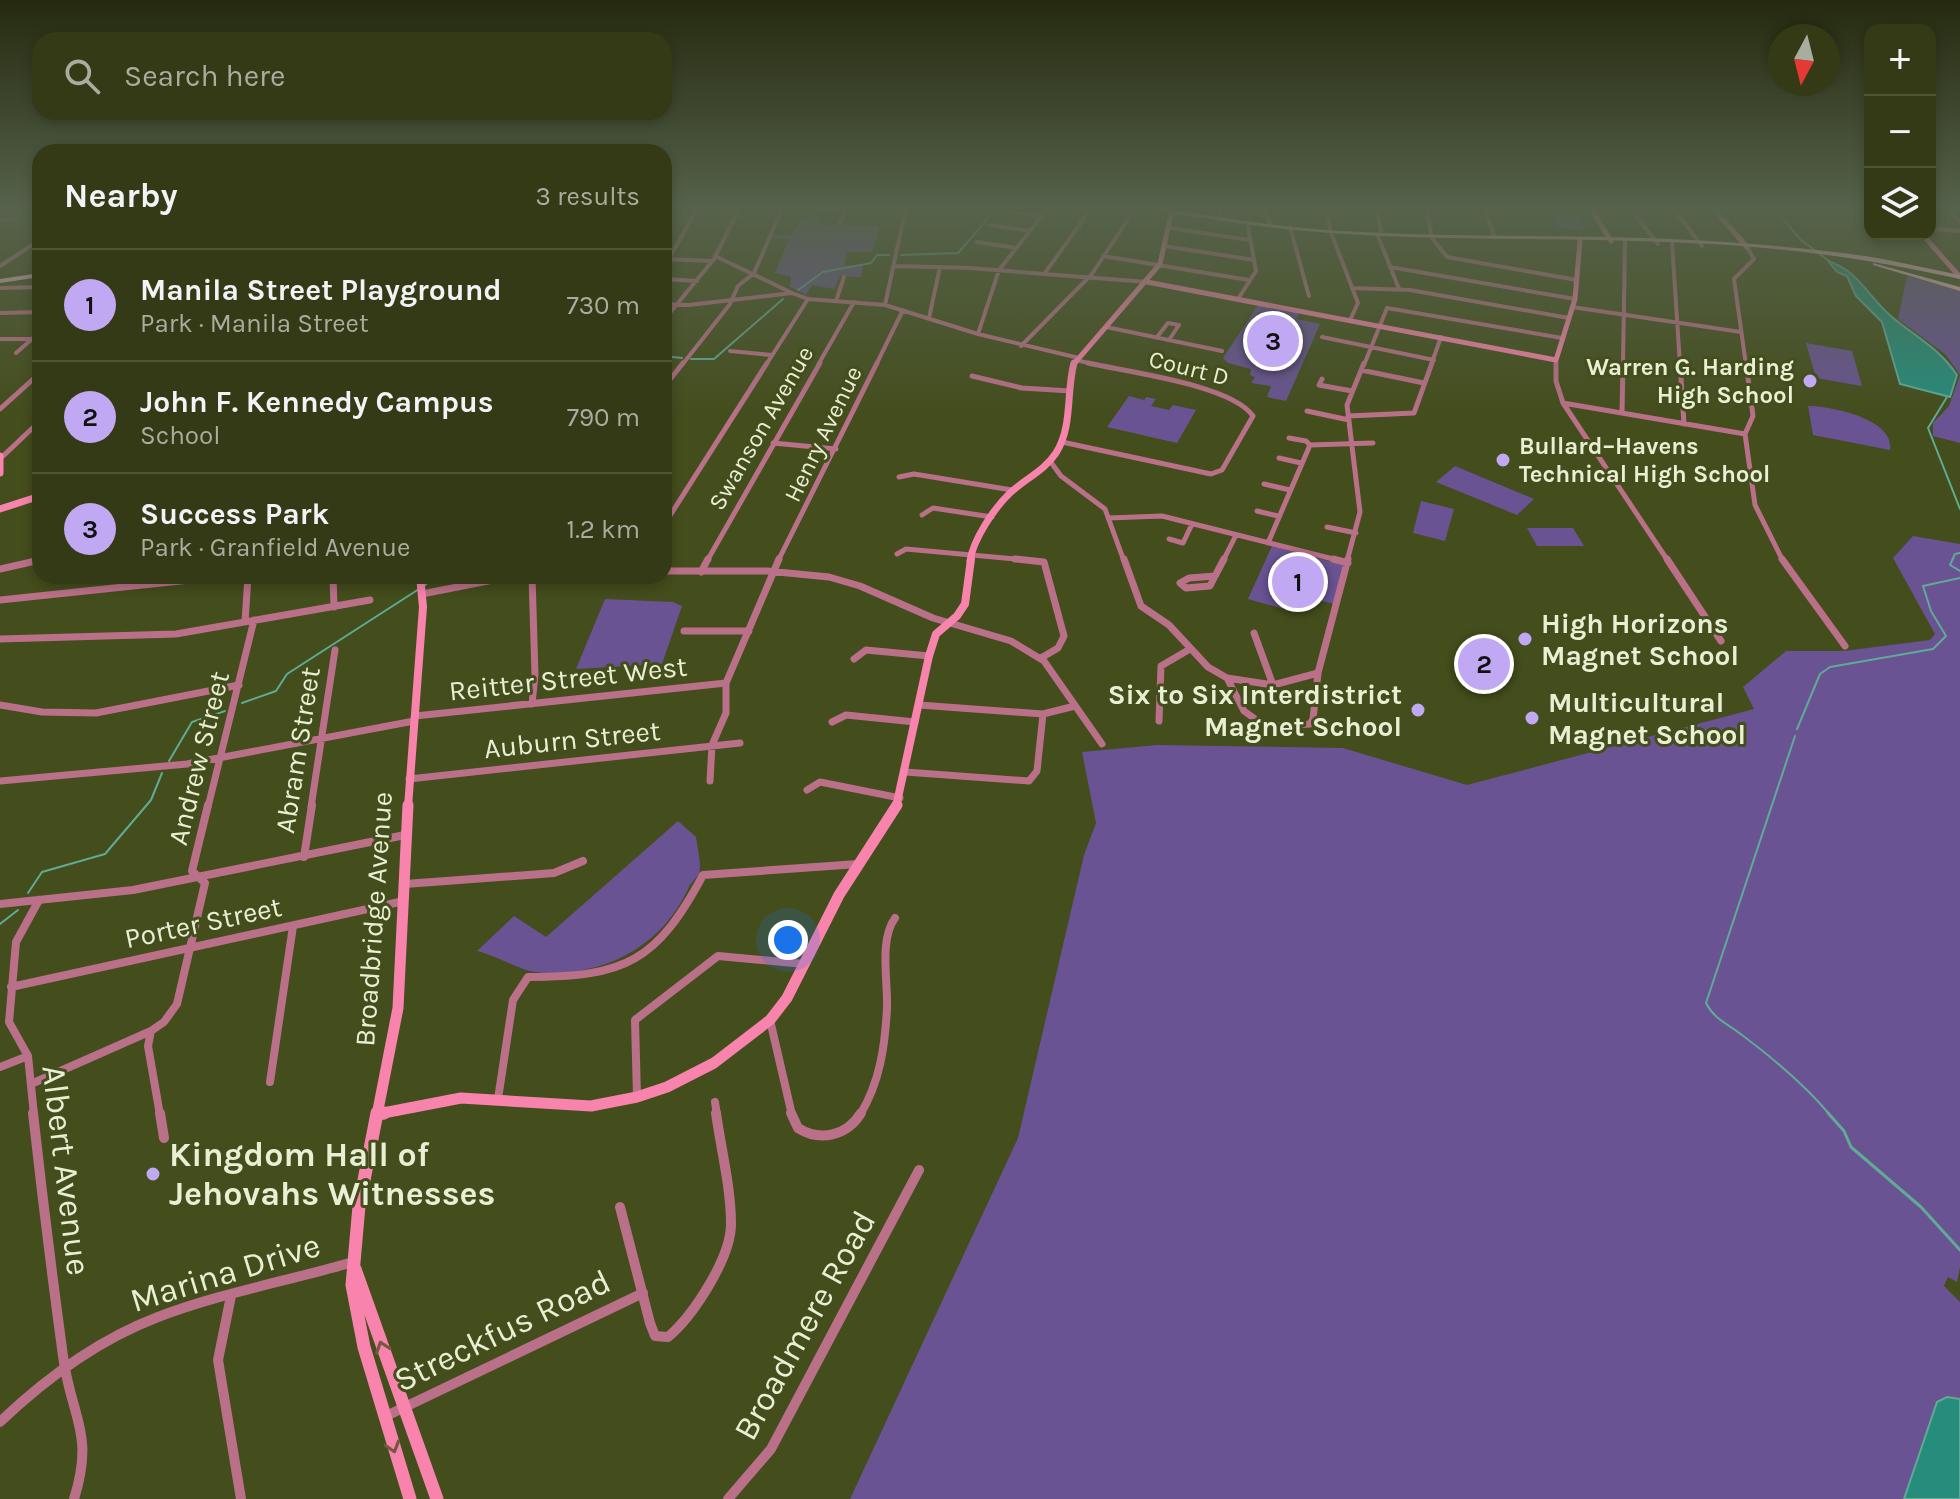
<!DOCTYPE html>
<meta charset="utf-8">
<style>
body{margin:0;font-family:Karla,sans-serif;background:#3b411e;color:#f1f3f6}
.controls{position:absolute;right:24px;top:24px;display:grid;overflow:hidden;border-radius:16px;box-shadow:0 4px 12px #0003}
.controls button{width:72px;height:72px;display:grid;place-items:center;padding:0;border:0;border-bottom:2px solid #4e5434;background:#333a15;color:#f1f3f6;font:40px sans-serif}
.compass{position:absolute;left:1768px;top:24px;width:72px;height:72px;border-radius:50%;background:#333a15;box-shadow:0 4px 12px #0003;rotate:187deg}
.you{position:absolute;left:788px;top:940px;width:28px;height:28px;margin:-20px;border:6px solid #fff;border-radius:50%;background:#1a73e8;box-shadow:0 0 0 12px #1a73e833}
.badge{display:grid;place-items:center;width:52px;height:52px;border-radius:50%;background:#c0a8f3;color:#111;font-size:26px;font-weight:700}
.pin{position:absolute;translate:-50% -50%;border:4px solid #fff;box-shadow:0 2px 8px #0006}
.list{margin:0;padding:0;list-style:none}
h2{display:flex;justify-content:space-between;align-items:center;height:104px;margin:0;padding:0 32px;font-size:34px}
h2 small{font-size:26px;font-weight:400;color:#a9ada0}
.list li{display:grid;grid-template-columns:52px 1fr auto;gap:24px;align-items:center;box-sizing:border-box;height:112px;padding:0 32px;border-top:2px solid #4e5434}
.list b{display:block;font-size:30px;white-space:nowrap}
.list p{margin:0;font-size:26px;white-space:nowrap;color:#a9ada0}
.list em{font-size:26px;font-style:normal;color:#a9ada0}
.icon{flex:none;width:44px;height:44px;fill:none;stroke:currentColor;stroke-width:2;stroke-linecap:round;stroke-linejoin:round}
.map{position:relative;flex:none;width:1960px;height:1499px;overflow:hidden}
.search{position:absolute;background:#333a15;box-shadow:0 4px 12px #0003;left:32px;top:32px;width:640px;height:88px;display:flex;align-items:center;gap:20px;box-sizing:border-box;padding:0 28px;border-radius:24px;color:#a9ada0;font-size:30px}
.panel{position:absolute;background:#333a15;box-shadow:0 4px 12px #0003;left:32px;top:144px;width:640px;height:440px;border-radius:24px}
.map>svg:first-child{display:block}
</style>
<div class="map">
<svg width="1960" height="1499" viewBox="0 0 1960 1499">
<rect width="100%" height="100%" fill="#444d1c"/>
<path fill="#695393" d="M1547,207H1574L1586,230L1558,228Z
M820,218L819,225L880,226L872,252H847L844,265L863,266L861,277L840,276L834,289L812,285L806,295L790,287L791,277L775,273L789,239L772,238L774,235H792L794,228H798L800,219Z
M1907,276L1960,291V443L1933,436V423L1949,406L1960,375L1946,355L1898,319Z
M1258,305L1299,313L1297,319L1320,324L1286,401L1267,397L1271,386L1251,383L1255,377L1250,375L1251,369L1228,363L1223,358Z
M1806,343L1852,351L1862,386L1816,378Z
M1129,396L1144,400L1146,397L1156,399L1151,406L1169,410L1173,405L1196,410L1177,443L1107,427Z
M1808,406C1831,406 1895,419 1890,450L1813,435Z
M1455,466L1534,499L1517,515L1436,482Z
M1421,501L1454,509L1445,541L1413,533Z
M1527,528H1573L1584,546H1537Z
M1913,536L1960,544V1267L1957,1282L1948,1277L1944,1286L1960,1302V1399L1947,1397L1904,1499H850L1018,1138L1084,855L1096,823L1082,752L1157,745L1343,748L1467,785L1754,709L1743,687L1786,651H1844L1930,640L1935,634L1893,558Z
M1272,546L1343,565L1335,604L1300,596L1295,612L1248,599Z
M605,599L673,602L682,606L662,664L576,669Z
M678,821L696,837C697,846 702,865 699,874C696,879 690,883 688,889C661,948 600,979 535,972C520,970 495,955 477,951L514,916L546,937Z"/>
<path fill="#268c7b" stroke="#60aa96" stroke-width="2" d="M1828,261C1858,270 1869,298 1892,317C1916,337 1940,349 1957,375L1950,397L1900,384L1882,322L1856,296L1847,276L1837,272Z
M1947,1397L1960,1399V1499H1904L1937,1402Z"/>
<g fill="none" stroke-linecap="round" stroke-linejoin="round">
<path stroke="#60aa96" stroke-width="2" d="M1772,207L1801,240L1829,261
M901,255L958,253L990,216L1000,213
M798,290L823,272L871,263L877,255H889
M664,356L682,358
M691,359H714L783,299
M1947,397L1928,428L1960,509
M1960,553L1955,554L1950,565L1960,571
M424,586L435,576
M242,703L276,691L287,674L419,589
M1797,729L1820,674L1830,667L1933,649L1946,636L1931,611L1923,586L1960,578
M1795,736L1706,1003C1714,1019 1728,1024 1742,1035C1774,1059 1805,1085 1830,1115
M169,761L192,722L225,711
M28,893L42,872L105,854L151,800L162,773
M0,924L18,910"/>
<path stroke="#60aa96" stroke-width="3" d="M1828,1113L1844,1131L1851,1147L1921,1207L1960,1250"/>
<path stroke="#ba7089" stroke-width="4" d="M1219,207L1221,217
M1264,207L1270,224
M1327,207L1330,230L1358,303L1350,320
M1376,207L1381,230L1378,236L1399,289
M1426,207L1432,238L1447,257L1577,280
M1483,207L1495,237
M1629,207L1658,244
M1672,207L1702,246
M1932,207L1960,209
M1947,208L1960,222
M809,210H845
M1007,211L1042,216
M0,220L16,219
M840,224L845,209
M989,225L1030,231
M1290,227L1309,296
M1169,228L1250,240
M1930,229L1960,231
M977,242L1016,248
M1672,242L1680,365
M1164,246L1254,260
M715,256L792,293
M1103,256L1249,280
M664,259L712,261
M669,259L698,207
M0,266L40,240
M895,266L970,268L1147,282
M1390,267L1575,299
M1045,273L1092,207
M664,279L697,281
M0,288L40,287
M1352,288L1410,290L1569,318
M1238,299L1256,271L1247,221
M836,301L844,277
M664,304L689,305L792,293L808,299L885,305L978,334L1079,358
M885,305L906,207
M1572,307L1741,332
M0,313L40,312
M929,318L940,267
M664,320L714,259L740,207
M1106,327L1222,351
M978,334L999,270L1049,207
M1157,337L1168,323L1179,325L1169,340
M1322,337L1434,360
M0,339H32
M1021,346L1092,274L1136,207
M730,351L771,355
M16,353L40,332
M1076,360L1097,365
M1556,360V365
M682,365L730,304L738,286L754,273L783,207
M766,365L808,299
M818,365L854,302
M876,365L903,310
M1364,365L1387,308L1562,338
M1431,365L1441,337
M1623,365L1625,241
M1746,365L1734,279L1754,259L1747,247"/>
<path stroke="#ba7089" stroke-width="5" d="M1556,363V381L1563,403L1668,561
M1680,363L1684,424
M1746,363L1753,416L1745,434L1755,505L1783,561
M1361,370L1424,383
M972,376L1022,388L1070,391
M1322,379L1319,385L1352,391
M664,387L683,363
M1563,403L1745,434
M0,409L40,373
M1307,411L1349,420
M1622,413L1623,363
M1348,416L1414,413L1432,363
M1289,438L1306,441L1310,445
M1062,442L1211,474L1222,470L1253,416C1232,385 1128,372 1088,363
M773,443L836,449
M1,458L40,421
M1279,458L1301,463
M1050,461L1061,476L1105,509L1124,561
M899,477L914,474L1012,490
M1264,484L1290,490
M1257,511L1278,516
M922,515L933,508L992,517
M1108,518L1162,516L1341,561
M664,525L767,363
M1327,527L1356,533
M1169,539L1183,543L1192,524
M1268,543L1310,445L1373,443
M897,554L906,549L1036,561
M35,561L40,560
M707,561L820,363
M778,561L877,363
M1223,561L1236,535
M1347,561L1360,512L1347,405L1364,363"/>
<path stroke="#ba7089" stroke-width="7" d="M1015,559L1044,562L1064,636L1058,648L1041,658
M1124,559L1141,606L1169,625L1208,667L1227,678L1244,711L1266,727L1310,724L1313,719L1318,673L1348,559
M1333,559L1348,563
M1667,559L1721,641
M1782,559L1845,646
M0,569L40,560
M664,571H767L829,577L860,586L933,618L1011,641L1044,661L1102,744
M701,572L708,559
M333,576L334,607
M532,576L535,675L532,704
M1215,576L1210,586L1186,588L1180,583L1189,578Z
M1215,576L1224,559
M422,594L513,576
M0,600L228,576
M245,622L248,576
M684,631H749
M1254,633L1273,685
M0,639L176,634L370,600
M854,659L866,650L929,656
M1227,678L1273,685L1318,673
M0,705L42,712L96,713L239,685
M919,705L1043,714L1075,706
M415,716L726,683
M1159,721L1161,666L1190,649
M832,722L846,715L915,722
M905,772L1029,781L1037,771L1043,714
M409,779L740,743
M0,781L187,764L414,721
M710,781L712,745L726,713V683L779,559
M807,790L820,782L900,798
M208,807L254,620
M311,807L335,650"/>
<path stroke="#ba7089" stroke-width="8" d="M304,857L312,805
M405,884L554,873L583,861
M0,904L133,890L405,835
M11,987L404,901
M770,1020L792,1115
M151,1031L148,1046L160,1115
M0,1067L28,1056
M270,1082L293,926
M31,1084L151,1031L164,1022L177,1004L205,883L192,871L208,805
M637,1097L635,1020L718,956L804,964
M498,1099L513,1000L528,977C626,977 657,961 703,875L858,864
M715,1102L717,1115
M34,1115L28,1056L9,1022L16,942L39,900
M860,1115C880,1082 885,1046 887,1008C888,981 879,940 895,918"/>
<path stroke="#ba7089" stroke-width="10" d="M33,1113C42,1194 52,1275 63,1356C71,1418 95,1432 74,1499
M160,1113L164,1138
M791,1113L798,1128C820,1142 847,1136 861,1113
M620,1207L650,1323L655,1336L668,1337C693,1316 731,1258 731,1224C731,1188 721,1149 716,1113
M231,1296L218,1360L241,1499
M384,1417L643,1293
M0,1422C46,1378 98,1340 158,1317C221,1293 288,1281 353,1262
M728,1499L771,1449L919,1170"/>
<path stroke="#f883ad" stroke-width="5" d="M1590,207L1611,241
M1712,207L1747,247
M1922,234L1959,276
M1147,282L1556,360L1575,299L1580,241
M1073,365L1160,264L1171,214L1178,207"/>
<path stroke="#f883ad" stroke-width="7" d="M0,456V473
M0,509L40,496
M970,561C973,540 994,508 1010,493C1025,479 1045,470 1056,453C1073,426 1066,392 1074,363"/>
<path stroke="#f883ad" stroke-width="8" d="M408,807L423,607L420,576
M896,807L929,656L936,634L957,616L965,604L971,559"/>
<path stroke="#f883ad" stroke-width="11" d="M378,1114L461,1098L591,1106L637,1097L667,1087L714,1063L770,1020L787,998L839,895L897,805
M377,1115L398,1008L408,805"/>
<path stroke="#f883ad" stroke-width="13" d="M377,1113L359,1206L352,1285L364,1347L410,1499
M378,1114L384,1113
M355,1269L437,1499"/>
<path fill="#f3b6c9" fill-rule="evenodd" d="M1145,207H1157C1213,216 1269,226 1326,230C1459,239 1593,233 1726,242C1778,246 1831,250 1883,259C1909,264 1934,270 1960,275V279C1908,268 1857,258 1804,252C1708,241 1610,240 1513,239C1413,238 1316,236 1217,220C1195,216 1165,215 1145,207Z
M1873,263L1960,287V291L1873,265Z
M40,273V277L0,283V279Z"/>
</g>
<defs><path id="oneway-chevron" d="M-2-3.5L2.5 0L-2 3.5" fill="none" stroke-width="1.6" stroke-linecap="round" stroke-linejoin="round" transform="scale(2)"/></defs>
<g stroke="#715a40">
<use href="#oneway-chevron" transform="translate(382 1347) rotate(-109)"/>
<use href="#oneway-chevron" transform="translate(393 1447) rotate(73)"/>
</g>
<linearGradient id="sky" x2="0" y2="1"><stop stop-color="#252a0f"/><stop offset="0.5" stop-color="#56624b"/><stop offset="1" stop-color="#56624b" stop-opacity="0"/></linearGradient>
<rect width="1960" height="417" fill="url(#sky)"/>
<g fill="#c0a8f3" stroke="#444d1c" stroke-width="3">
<circle cx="1810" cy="381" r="8"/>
<circle cx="1503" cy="460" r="8"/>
<circle cx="1525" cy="639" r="8"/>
<circle cx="1418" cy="710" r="8"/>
<circle cx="1532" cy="718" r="8"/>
<circle cx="153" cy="1174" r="8"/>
</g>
<g text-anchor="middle" stroke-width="6" stroke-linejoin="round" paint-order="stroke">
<g font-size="24" font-weight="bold" fill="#e8efd4" stroke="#444d1c" text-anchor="end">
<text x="1794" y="375">Warren G. Harding<tspan x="1794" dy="28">High School</tspan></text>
<text x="1519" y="454" text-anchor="start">Bullard–Havens<tspan x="1519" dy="28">Technical High School</tspan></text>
</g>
<g font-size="24" fill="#e8efd4" stroke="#444d1c">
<text transform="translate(1189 368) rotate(14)" y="8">Court D</text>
<text transform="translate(761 428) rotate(-60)" y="8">Swanson Avenue</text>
<text transform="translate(823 434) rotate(-64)" y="8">Henry Avenue</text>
</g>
<g font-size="28" font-weight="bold" fill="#e8efd4" stroke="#444d1c" text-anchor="start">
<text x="1541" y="633">High Horizons<tspan x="1541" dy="32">Magnet School</tspan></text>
<text x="1402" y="704" text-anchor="end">Six to Six Interdistrict<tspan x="1402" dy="32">Magnet School</tspan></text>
<text x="1548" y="712">Multicultural<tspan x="1548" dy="32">Magnet School</tspan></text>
</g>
<g font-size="28" fill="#e8efd4" stroke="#444d1c">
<text transform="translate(568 678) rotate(-6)" y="10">Reitter Street West</text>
<text transform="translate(572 739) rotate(-6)" y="10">Auburn Street</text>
<text transform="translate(297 750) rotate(-81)" y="10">Abram Street</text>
<text transform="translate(198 758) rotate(-76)" y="10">Andrew Street</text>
<text transform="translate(373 919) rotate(-86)" y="10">Broadbridge Avenue</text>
<text transform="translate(203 922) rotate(-12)" y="10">Porter Street</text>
</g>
<g font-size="34" font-weight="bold" fill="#e8efd4" stroke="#444d1c" text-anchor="start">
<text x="169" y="1166">Kingdom Hall of<tspan x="169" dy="39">Jehovahs Witnesses</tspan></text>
</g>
<g font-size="34" fill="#e8efd4" stroke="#444d1c">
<text transform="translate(67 1170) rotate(83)" y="12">Albert Avenue</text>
<text transform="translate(225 1272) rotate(-17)" y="12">Marina Drive</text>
<text transform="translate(804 1325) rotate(-61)" y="12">Broadmere Road</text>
<text transform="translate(502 1330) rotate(-26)" y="12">Streckfus Road</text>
</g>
</g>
</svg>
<div class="controls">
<button>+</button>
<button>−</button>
<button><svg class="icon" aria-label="layers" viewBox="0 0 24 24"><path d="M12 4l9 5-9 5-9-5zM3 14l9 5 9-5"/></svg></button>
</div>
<svg class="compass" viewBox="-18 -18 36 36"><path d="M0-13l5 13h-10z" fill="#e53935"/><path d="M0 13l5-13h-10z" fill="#a9ada0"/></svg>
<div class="you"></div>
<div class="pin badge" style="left:1298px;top:582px">1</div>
<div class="pin badge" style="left:1484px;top:664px">2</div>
<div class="pin badge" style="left:1273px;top:341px">3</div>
<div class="search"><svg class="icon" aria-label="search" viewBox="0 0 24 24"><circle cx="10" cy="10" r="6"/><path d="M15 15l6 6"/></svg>Search here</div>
<section class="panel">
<h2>Nearby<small>3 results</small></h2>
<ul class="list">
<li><span class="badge">1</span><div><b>Manila Street Playground</b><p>Park · Manila Street</p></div><em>730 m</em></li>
<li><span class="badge">2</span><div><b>John F. Kennedy Campus</b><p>School</p></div><em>790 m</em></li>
<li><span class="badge">3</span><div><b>Success Park</b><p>Park · Granfield Avenue</p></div><em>1.2 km</em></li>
</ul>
</section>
</div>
